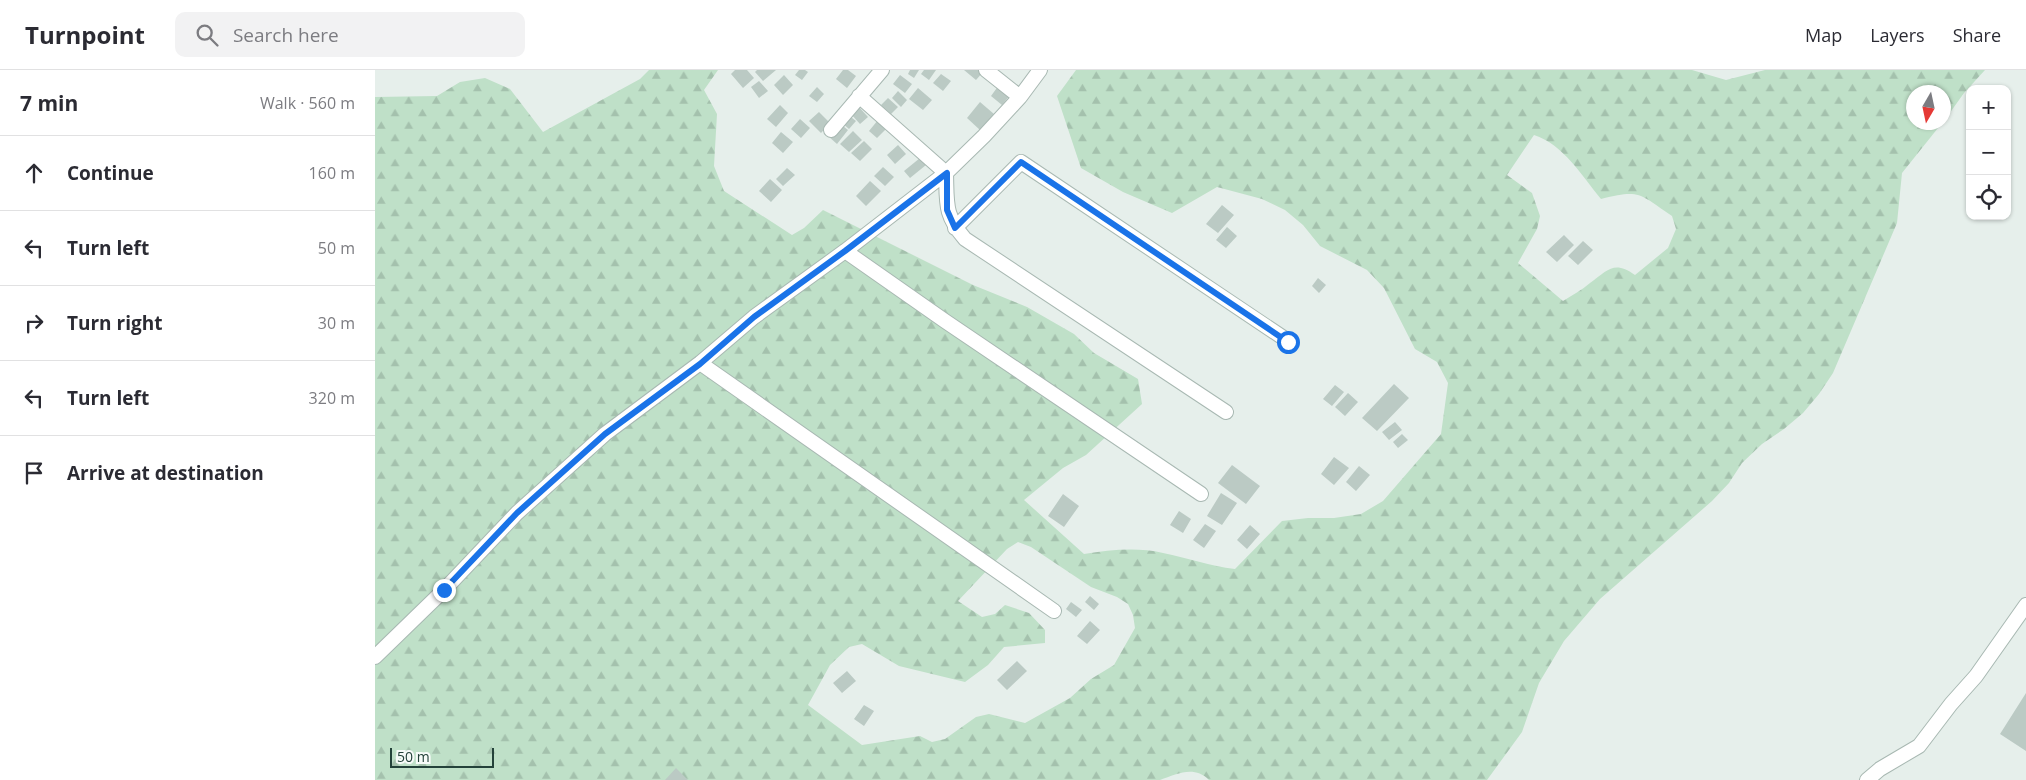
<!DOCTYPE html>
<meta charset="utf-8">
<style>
body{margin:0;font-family:"Open Sans",sans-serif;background:#f2f2f3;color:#2b2b33}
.controls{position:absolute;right:15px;top:15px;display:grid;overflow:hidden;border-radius:10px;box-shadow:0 1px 4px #0004}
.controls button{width:45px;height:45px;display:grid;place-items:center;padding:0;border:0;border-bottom:1px solid #e1e1e2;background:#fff;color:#2b2b33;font:25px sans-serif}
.compass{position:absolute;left:1531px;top:15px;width:45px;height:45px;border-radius:50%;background:#fff;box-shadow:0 1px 4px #0004;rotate:189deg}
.scale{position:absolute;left:15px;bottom:12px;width:104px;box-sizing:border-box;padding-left:5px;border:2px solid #24423a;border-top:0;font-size:14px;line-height:18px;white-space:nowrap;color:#24423a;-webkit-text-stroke:4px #f7fbf9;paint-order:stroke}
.stop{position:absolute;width:15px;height:15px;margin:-11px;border:4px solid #1a73e8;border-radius:50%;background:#fff}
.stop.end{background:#1a73e8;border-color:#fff;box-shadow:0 1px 5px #0008}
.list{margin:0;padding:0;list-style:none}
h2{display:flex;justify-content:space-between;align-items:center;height:65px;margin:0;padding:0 20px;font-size:21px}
h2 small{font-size:16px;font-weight:400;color:#7c7c81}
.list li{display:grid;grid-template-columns:32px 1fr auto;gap:15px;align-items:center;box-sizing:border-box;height:75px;padding:0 20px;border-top:1px solid #e1e1e2}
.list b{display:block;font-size:19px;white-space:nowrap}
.list em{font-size:16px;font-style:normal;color:#7c7c81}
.icon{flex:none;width:28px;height:28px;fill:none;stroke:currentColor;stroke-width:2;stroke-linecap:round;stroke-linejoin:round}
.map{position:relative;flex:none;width:1651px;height:710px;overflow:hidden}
header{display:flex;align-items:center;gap:30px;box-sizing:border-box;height:70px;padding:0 25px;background:#fff;border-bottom:1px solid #e1e1e2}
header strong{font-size:24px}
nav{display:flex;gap:28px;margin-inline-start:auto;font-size:18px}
.search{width:350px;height:45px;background:#f2f2f3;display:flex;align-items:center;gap:12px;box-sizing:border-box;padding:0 18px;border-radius:10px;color:#7c7c81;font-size:19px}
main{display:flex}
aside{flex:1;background:#fff}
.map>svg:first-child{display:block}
</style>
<header>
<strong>Turnpoint</strong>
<div class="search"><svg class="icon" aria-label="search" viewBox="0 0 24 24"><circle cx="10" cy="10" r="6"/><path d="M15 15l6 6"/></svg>Search here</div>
<nav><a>Map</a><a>Layers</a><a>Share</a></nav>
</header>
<main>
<aside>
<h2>7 min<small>Walk · 560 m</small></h2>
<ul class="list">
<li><svg class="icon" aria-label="ahead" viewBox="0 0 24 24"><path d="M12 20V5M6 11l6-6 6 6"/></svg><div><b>Continue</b></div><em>160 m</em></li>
<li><svg class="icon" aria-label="left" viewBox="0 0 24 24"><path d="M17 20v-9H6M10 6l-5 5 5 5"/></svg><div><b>Turn left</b></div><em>50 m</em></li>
<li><svg class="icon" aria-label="right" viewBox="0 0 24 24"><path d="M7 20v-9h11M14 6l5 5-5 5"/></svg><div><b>Turn right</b></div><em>30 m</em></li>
<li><svg class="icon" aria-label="left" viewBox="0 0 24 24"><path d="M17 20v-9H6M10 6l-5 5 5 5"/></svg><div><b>Turn left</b></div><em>320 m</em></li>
<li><svg class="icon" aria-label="arrive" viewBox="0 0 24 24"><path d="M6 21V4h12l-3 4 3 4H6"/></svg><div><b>Arrive at destination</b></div></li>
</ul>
</aside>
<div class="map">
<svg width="1651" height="710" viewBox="0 0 1651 710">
<defs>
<pattern id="forest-firs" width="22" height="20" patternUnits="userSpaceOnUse" patternTransform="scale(1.25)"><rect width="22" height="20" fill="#bfe0c8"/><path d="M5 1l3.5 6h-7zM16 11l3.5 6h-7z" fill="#a4c1ad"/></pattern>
</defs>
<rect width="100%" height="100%" fill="#e6efeb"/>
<path fill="url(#forest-firs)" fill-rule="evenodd" d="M274,0H343L329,20L342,44L339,96L349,121L417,165L429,158L448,140L598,215L652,237L699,264L719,283L763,309L767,334L711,385L688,398L649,430L709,484C735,480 762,477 788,483C813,488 835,496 860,499L907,451L933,448H959L986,444L1008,431L1066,364L1073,313L1062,292L1040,279L1009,218L992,200L945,176L928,155L910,140L887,129L842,117L797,143L748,122L706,98L682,26L701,0H1317L1351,10L1390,0H1610L1589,23L1569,51L1568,22H1538V52L1567,53L1527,103L1522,153L1458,303L1444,324L1428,343L1409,359L1387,374L1367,393L1354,413L1337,431L1225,529L1189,571L1164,613L1147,662L1112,710H834C819,695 802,704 785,710H0V27L62,26L85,12L110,8L135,19L168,62L265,9ZM1159,65C1188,74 1207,106 1226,129C1266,119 1264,124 1297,146L1301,159L1293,178L1260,205C1239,190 1233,200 1215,213C1207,220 1197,225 1188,231L1143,193L1162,159L1165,146L1157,123L1132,105ZM643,472L656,477L716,517L742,527L753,534L758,545L760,558L739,595L716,609L695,628L650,653L614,644L601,647L570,669L557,672L545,666L487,675L433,635L455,595L474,577L487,574L524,596L590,612L613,595L629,577L670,573V560L654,543L630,535L620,544L607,547L583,531L632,479Z"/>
<path fill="#bbcac4" d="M360,0H372L379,8L368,18L356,4Z
M382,0H401L388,11L380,2Z
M424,0H430L433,2L427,10L420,5Z
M468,0H473L481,6L472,18L461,9Z
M535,0H544L539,8L533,4Z
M549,0H561L554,10L546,4Z
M589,0H605L608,2L601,10Z
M566,4L576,11L568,21L558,13Z
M409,5L418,15L408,25L399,15Z
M525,5L537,14L530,23L518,14Z
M384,11L393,21L384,28L376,17Z
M624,15L636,24L627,35L616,26Z
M442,17L449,24L442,32L434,26Z
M543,18L557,30L548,40L534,29Z
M523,21L532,30L526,37L517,28Z
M513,28L523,37L516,44L506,35Z
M605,32L619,44L605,60L592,48Z
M405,35L413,43L401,57L392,49Z
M484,37L493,47L485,54L476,44Z
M444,42L455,53L446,63L434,51Z
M472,44L481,51L474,59L466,52Z
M425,49L435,58L426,68L416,59Z
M503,50L512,58L502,68L494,61Z
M464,53L473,60L462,74L453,66Z
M478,61L487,70L474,82L465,74Z
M406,62L418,72L408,83L397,73Z
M489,71L497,79L485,91L476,83Z
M523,75L531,84L520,94L512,85Z
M545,88L551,95L535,108L529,101Z
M508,97L519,107L510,116L499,106Z
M412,98L420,105L408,116L401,109Z
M395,109L407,120L396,132L384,121Z
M495,111L506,121L491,136L481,126Z
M847,135L859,145L843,163L831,154Z
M852,157L862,166L851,178L841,170Z
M1189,165L1199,175L1182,192L1171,182Z
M1208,171L1218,180L1203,195L1193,186Z
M943,208L951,215L944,223L937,216Z
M1019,314L1034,328L1002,361L987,348Z
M960,315L969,322L957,336L948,329Z
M973,323L983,332L970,346L960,337Z
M1020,352L1027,360L1014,370L1007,362Z
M1027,364L1033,370L1023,378L1018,372Z
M959,387L974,398L959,415L946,404Z
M857,395L885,416L871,434L843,413Z
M984,396L995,405L981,421L971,412Z
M846,423L862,433L847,455L832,446Z
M688,424L704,436L689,457L673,446Z
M804,441L816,449L808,463L795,455Z
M830,454L841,461L829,478L818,470Z
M875,455L885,464L872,479L862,470Z
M715,526L724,534L719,540L710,532Z
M696,532L707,540L701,547L691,539Z
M715,551L725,560L712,574L702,566Z
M642,591L652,601L632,620L622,610Z
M472,601L481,611L467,623L458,613Z
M1651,623V681L1625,664Z
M489,635L499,641L489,656L479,649Z
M301,698L313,710H290Z"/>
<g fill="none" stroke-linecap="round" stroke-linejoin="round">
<defs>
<path id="street" d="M611,0L645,27
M484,26L571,103C572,133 569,145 590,169L851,342
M456,60L507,0
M580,158L646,92L913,271
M470,181L570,251L826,424
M325,293L679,541
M0,587L69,520L142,443L230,364L325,293L379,247L470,181L571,103L609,66L645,27L665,0
M1492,710L1505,699L1544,676L1576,634L1601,606L1651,535"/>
</defs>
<use href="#street" stroke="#a8b8b2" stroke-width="16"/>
<use href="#street" stroke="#fff" stroke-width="14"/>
</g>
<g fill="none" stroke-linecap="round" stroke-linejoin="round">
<path stroke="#1a73e8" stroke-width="6" d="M69,520L142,443L230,364L325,294L379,247L470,181L572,103V140L580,158L646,92L913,272"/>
</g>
</svg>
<div class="controls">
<button>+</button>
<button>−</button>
<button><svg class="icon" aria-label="locate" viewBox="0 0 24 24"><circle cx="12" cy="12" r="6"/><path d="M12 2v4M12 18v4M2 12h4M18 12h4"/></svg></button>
</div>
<svg class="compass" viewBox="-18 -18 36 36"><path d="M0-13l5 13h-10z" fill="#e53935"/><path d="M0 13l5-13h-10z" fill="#7c7c81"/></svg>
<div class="scale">50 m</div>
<div class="stop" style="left:913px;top:272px"></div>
<div class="stop end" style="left:69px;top:520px"></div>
</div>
</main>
